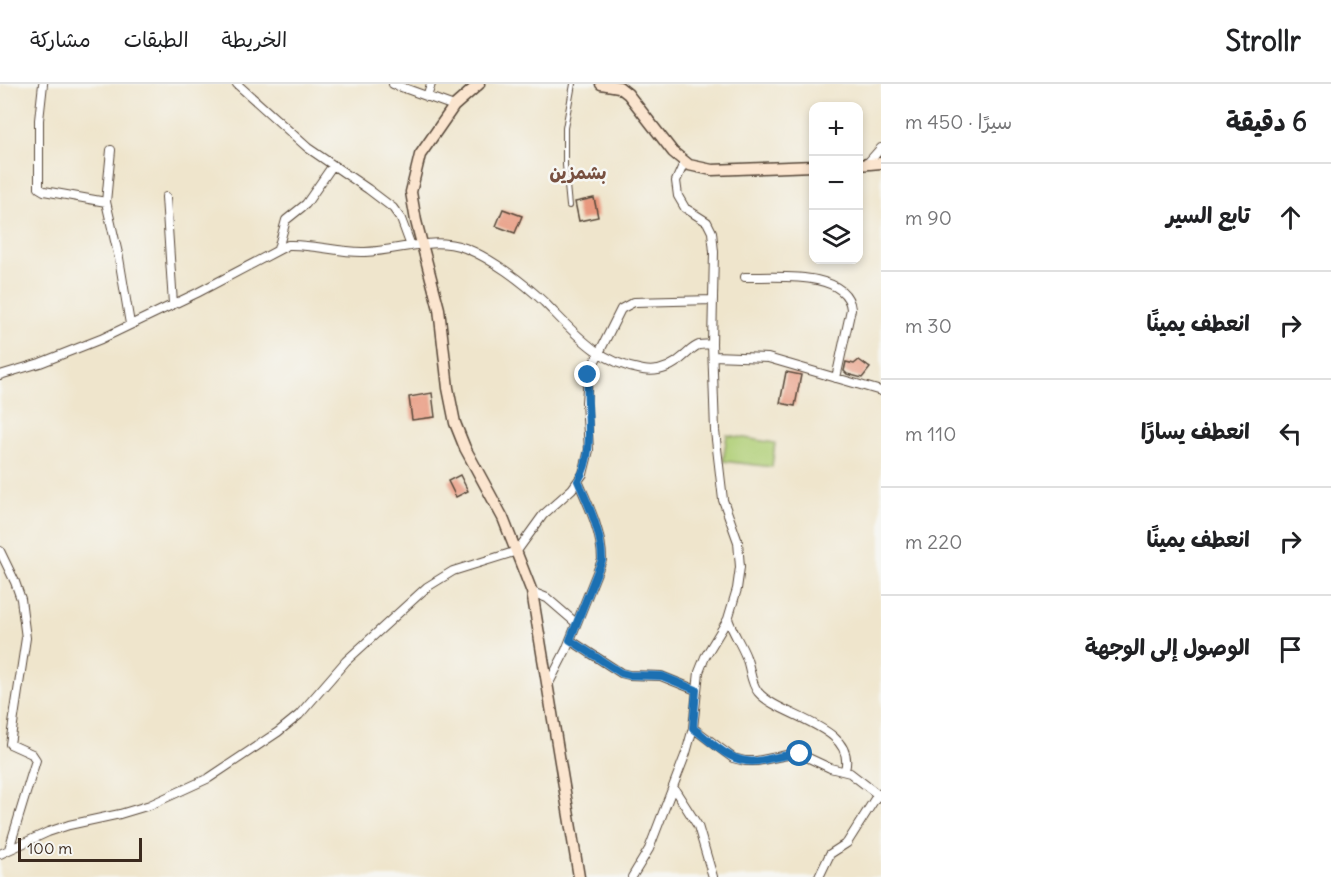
<!DOCTYPE html>
<html lang="ar">
<meta charset="utf-8">
<style>
body{margin:0;font-family:Delius,"Playpen Sans Arabic",sans-serif;background:#f2f2f2;color:#202124;direction:rtl}
.controls{position:absolute;right:18px;top:18px;display:grid;overflow:hidden;border-radius:12px;box-shadow:0 3px 9px #0003}
.controls button{width:54px;height:54px;display:grid;place-items:center;padding:0;border:0;border-bottom:2px solid #e0e0e0;background:#fff;color:#202124;font:30px sans-serif}
.scale{position:absolute;left:18px;bottom:15px;width:124px;box-sizing:border-box;padding-left:6px;border:3px solid #3b2a1e;border-top:0;font-size:16px;line-height:21px;white-space:nowrap;color:#3b2a1e;-webkit-text-stroke:4px #f6f6f2;paint-order:stroke}
.stop{position:absolute;width:18px;height:18px;margin:-14px;border:4px solid #1f6fb2;border-radius:50%;background:#fff}
.stop.end{background:#1f6fb2;border-color:#fff;box-shadow:0 2px 6px #0008}
.list{margin:0;padding:0;list-style:none}
h2{display:flex;justify-content:space-between;align-items:center;height:78px;margin:0;padding:0 24px;font-size:26px}
h2 small{font-size:20px;font-weight:400;color:#757577}
.list li{display:grid;grid-template-columns:39px 1fr auto;gap:18px;align-items:center;box-sizing:border-box;height:108px;padding:0 24px;border-top:2px solid #e0e0e0}
.list b{display:block;font-size:22px;white-space:nowrap}
.list em{font-size:20px;font-style:normal;color:#757577}
.icon{flex:none;width:33px;height:33px;fill:none;stroke:currentColor;stroke-width:2;stroke-linecap:round;stroke-linejoin:round}
.map{position:relative;flex:none;width:881px;height:793px;overflow:hidden;direction:ltr}
header{display:flex;align-items:center;gap:36px;box-sizing:border-box;height:84px;padding:0 30px;background:#fff;border-bottom:2px solid #e0e0e0}
header strong{font-size:28px}
nav{display:flex;gap:33px;margin-inline-start:auto;font-size:21px}
main{display:flex}
aside{flex:1;background:#fff}
.map>svg:first-child{display:block}
</style>
<header>
<strong>Strollr</strong>
<nav><a>الخريطة</a><a>الطبقات</a><a>مشاركة</a></nav>
</header>
<main>
<aside>
<h2>6 دقيقة<small>سيرًا · 450 m</small></h2>
<ul class="list">
<li><svg class="icon" aria-label="ahead" viewBox="0 0 24 24"><path d="M12 20V5M6 11l6-6 6 6"/></svg><div><b>تابع السير</b></div><em>90 m</em></li>
<li><svg class="icon" aria-label="right" viewBox="0 0 24 24"><path d="M7 20v-9h11M14 6l5 5-5 5"/></svg><div><b>انعطف يمينًا</b></div><em>30 m</em></li>
<li><svg class="icon" aria-label="left" viewBox="0 0 24 24"><path d="M17 20v-9H6M10 6l-5 5 5 5"/></svg><div><b>انعطف يسارًا</b></div><em>110 m</em></li>
<li><svg class="icon" aria-label="right" viewBox="0 0 24 24"><path d="M7 20v-9h11M14 6l5 5-5 5"/></svg><div><b>انعطف يمينًا</b></div><em>220 m</em></li>
<li><svg class="icon" aria-label="arrive" viewBox="0 0 24 24"><path d="M6 21V4h12l-3 4 3 4H6"/></svg><div><b>الوصول إلى الوجهة</b></div></li>
</ul>
</aside>
<div class="map">
<svg width="881" height="793" viewBox="0 0 881 793">
<rect width="100%" height="100%" fill="#f6f6f2"/>
<filter id="ink" filterUnits="userSpaceOnUse"><feTurbulence type="fractalNoise" baseFrequency=".0167" numOctaves="2"/><feDisplacementMap in="SourceGraphic" scale="12" xChannelSelector="R" yChannelSelector="G"/><feConvolveMatrix kernelMatrix="1 2 1 2 8 2 1 2 1" color-interpolation-filters="sRGB"/></filter>
<filter id="wash" filterUnits="userSpaceOnUse"><feTurbulence type="fractalNoise" baseFrequency=".008" numOctaves="4" result="noise"/><feDisplacementMap in="SourceGraphic" scale="24" xChannelSelector="R" yChannelSelector="G"/><feGaussianBlur stdDeviation="1.35" result="paint"/><feColorMatrix in="noise" values="0 0 0 0 0 0 0 0 0 0 0 0 0 0 0 0 0 1.4 0 .05"/><feComposite in="paint" operator="in"/></filter>
<g filter="url(#wash)">
<rect width="100%" height="100%" fill="#efe5cc"/>
<path fill="#b0cf77" stroke="#767c4a" stroke-width="1.5" d="M727,351L775,359L772,383L723,377Z"/>
<g id="blocks">
<path fill="#e8987e" d="M594,114L598,133L579,137L575,118Z
M503,125L522,132L515,149L496,142Z
M859,276L870,284L862,294L847,290L844,287L846,278L854,280Z
M786,288L801,291L795,322L780,319Z
M432,309L435,333L412,336L409,313Z
M460,391L468,407L456,413L448,397Z"/>
</g>
</g>
<g filter="url(#ink)">
<use href="#blocks" fill-opacity="0" stroke="#564638" stroke-width="1.5"/>
<g fill="none" stroke-linecap="round" stroke-linejoin="round">
<defs>
<path id="service" d="M569,122L565,81V44L573,0"/>
<path id="minor" d="M43,0L39,36V104L44,107L106,118L119,174L130,240
M237,0L308,64L368,105L393,124L401,135L411,162
M393,0L454,22
M427,13L431,0
M866,81L881,64
M166,113L173,220
M106,118L111,66
M278,165L286,136L306,120L333,81
M745,193C772,194 847,185 851,225L836,294
M713,272L768,274L881,307
M0,291L40,279L101,255L197,209L288,161C314,160 340,169 365,168C399,167 431,152 465,164C491,174 523,198 544,218C575,249 597,278 643,286C659,289 672,283 684,272C689,268 693,263 699,261C703,260 708,261 712,260
M0,467L15,498L21,515L26,554L10,660L32,670L36,676L9,765
M532,508L547,514L576,539
M728,535C733,549 741,560 746,573C751,585 750,598 758,608C779,633 857,642 845,686
M570,556L621,589L629,591L661,592L696,606
M548,601L566,566L602,476C602,449 589,422 578,397
M693,644L733,674L745,677H757L787,671L800,670L830,684L850,689L881,713
M673,703L698,742L713,793
M0,770L48,748L69,741L120,730L150,721L209,694L278,648L299,631L346,577L427,503L453,487L517,467L543,431L572,405L583,390L589,366L586,318L588,291L621,225L634,218L713,216
M632,793L649,765L686,669L693,644L699,588L705,573L728,535L737,505L740,483L738,458L723,416L715,347L712,260L714,168L712,148L707,138L685,124L678,112L676,97L684,79
M819,793L830,770L847,759L878,710"/>
<path id="secondary" d="M479,0L454,22L420,71L411,108L416,137L439,225L448,304L455,339L465,364L503,434L532,508L579,793
M601,0L619,3L628,10L673,68L689,81L712,86L814,82
M858,81L881,79"/>
</defs>
<use href="#service" stroke="#564638" stroke-width="6"/>
<use href="#minor" stroke="#564638" stroke-width="10"/>
<use href="#secondary" stroke="#564638" stroke-width="13"/>
<use href="#service" stroke="#fff" stroke-width="4"/>
<use href="#minor" stroke="#fff" stroke-width="8"/>
<use href="#secondary" stroke="#fbe5cf" stroke-width="10"/>
</g>
</g>
<g fill="none" stroke-linecap="round" stroke-linejoin="round" filter="url(#ink)">
<path stroke="#1f6fb2" stroke-width="8" d="M588,291C585,326 597,366 578,397C589,422 602,449 602,476L570,556L621,589L629,591L662,592L696,606L693,644C712,658 731,681 758,677C772,675 785,670 800,670"/>
</g>
<g text-anchor="middle" stroke-width="5" stroke-linejoin="round" paint-order="stroke">
<g font-size="18" font-weight="bold" fill="#785040" stroke="#f6f6f2">
<text x="578" y="95">بشمزين</text>
</g>
</g>
</svg>
<div class="controls">
<button>+</button>
<button>−</button>
<button><svg class="icon" aria-label="layers" viewBox="0 0 24 24"><path d="M12 4l9 5-9 5-9-5zM3 14l9 5 9-5"/></svg></button>
</div>
<div class="scale">100 m</div>
<div class="stop" style="left:800px;top:670px"></div>
<div class="stop end" style="left:588px;top:291px"></div>
</div>
</main>
